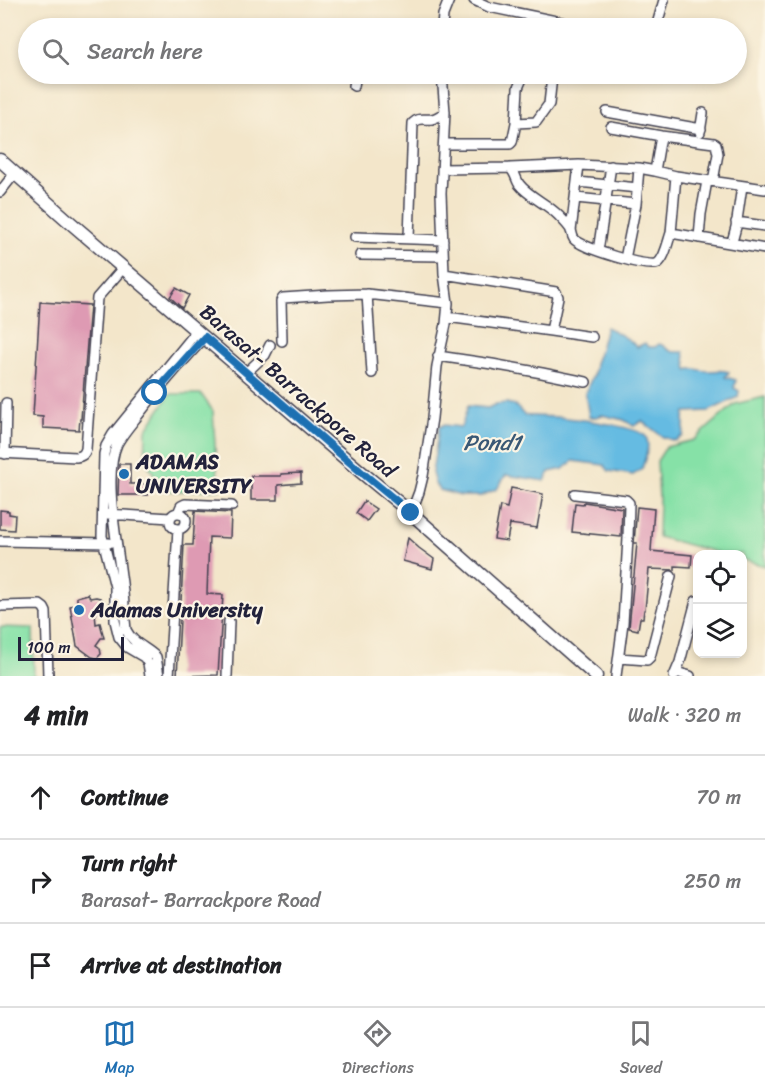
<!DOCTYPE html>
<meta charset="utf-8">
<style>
body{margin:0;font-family:Sriracha,sans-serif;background:#f6f6f6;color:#202124}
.controls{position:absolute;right:18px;bottom:18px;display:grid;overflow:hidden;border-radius:12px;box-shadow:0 3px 9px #0003}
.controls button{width:54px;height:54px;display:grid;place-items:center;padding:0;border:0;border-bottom:2px solid #e0e0e0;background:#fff;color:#202124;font:30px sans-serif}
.scale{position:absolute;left:18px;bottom:15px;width:106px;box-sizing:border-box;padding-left:6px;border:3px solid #22223b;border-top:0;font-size:16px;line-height:21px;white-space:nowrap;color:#22223b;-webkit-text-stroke:4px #fcf5e5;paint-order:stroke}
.stop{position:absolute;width:18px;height:18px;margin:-14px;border:4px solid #1f6fb2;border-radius:50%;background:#fff}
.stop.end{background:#1f6fb2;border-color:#fff;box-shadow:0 2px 6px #0008}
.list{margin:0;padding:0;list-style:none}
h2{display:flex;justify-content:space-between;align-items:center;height:78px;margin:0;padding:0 24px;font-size:26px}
h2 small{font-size:20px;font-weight:400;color:#757577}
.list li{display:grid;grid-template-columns:39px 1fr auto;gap:18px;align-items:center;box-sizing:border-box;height:84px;padding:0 24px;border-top:2px solid #e0e0e0}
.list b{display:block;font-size:22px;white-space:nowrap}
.list p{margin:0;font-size:20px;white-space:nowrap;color:#757577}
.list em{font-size:20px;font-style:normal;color:#757577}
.icon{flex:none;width:33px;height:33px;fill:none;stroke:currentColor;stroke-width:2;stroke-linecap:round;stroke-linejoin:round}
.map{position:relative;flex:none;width:765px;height:676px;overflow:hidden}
.search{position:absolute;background:#fff;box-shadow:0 3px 9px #0003;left:18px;right:18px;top:18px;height:66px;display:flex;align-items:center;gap:15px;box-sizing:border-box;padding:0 21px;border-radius:33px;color:#757577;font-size:22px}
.sheet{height:330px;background:#fff}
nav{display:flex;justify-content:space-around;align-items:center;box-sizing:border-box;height:84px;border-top:2px solid #e0e0e0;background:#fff;font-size:16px;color:#757577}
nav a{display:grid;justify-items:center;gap:3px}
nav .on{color:#1f6fb2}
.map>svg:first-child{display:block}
</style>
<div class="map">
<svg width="765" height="676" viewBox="0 0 765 676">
<rect width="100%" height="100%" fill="#fcf5e5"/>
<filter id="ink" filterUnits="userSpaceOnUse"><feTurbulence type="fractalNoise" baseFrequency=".0167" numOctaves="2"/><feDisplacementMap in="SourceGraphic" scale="12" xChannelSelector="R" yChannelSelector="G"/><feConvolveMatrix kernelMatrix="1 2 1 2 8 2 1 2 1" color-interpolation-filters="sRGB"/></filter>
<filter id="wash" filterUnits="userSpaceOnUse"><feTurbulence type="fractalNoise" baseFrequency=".008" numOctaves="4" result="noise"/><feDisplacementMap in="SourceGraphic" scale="24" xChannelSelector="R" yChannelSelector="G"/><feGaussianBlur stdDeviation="1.35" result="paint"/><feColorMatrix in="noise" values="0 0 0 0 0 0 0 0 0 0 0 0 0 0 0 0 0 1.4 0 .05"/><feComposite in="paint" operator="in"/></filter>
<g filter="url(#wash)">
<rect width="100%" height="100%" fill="#f3e6ca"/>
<path fill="#86e1a7" stroke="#548271" stroke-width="1.5" d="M170,394H201L213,411L216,462L220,489L178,491L159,490L155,483L153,472L145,461L146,430Z
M765,397V566L743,560L742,554H723L658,537L659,499L657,461L666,447L694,440L735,404Z
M0,627L33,628L34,676H0Z"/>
<path fill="#65bbe2" stroke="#446e8e" stroke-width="1.5" d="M606,327C615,331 631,340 637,347L645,343L648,347H655L659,344C664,345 664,347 669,350C673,353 679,352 684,352L687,370C694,367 700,371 708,371C716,371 721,369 729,372L725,377L736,380L734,388L739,391L738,397L709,411L685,412C683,420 685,427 683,436L675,441L663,437L642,421L634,426L624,420L602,415L596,417H589L585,393L594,373L595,363L599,353Z
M507,403L516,406L524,415C538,417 552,416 566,418C579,419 641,427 646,437C651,447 644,460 642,469L633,475L609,471L604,465L573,461L563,469L549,472L545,481L506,475L497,489L481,496H461L440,490L435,484L432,473L439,427L443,425L461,427L468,406L488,408L496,404Z"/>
<g id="blocks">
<path fill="#de9ab3" d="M176,288L189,295L182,308L170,297Z
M40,302L90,305L81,419H80L79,430L43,428V417L33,416Z
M119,464H130V484H149L148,495H118Z
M301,473V483L278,485V500H251V476H281V474Z
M511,488L543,494L537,528L510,524L507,541L494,539L500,506L507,508Z
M364,501L376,509L367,521L356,513Z
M584,502L622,508L621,537L572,532L575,503L583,504Z
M637,507L654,509L651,551L692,555L691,567L675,566V570L649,569L645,610H644L643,618H640L638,630L629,628L637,543H634Z
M0,510L9,511V514L15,515L14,530L0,529Z
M195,511L231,513L230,538L209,537L207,594L223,595L218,675L177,676L184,545H193Z
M408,538L419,548L434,559L432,569L403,561Z
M88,594L90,598L96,597L100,598L104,601L103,610L95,613L96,624L100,623L104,638H101L96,645L100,648L101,654L97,658L92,657L77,646L70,606L77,604V597Z"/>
</g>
</g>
<g filter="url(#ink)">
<use href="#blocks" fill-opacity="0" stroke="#413f50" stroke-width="1.5"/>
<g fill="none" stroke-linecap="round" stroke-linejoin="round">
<defs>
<path id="minor" d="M474,0L489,7L590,28
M442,28L443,15L449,0
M656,28L664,0
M354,86L356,74
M607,112L701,129
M516,123L518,88L524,74
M611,127L661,136L714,143L716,144L718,154L713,181
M700,132L703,113
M661,136L655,171L676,176
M444,144H510L512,142L516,123L536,122L549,104L552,77
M510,168L579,165
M442,169L510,168C515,172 516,179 519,184C529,197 548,204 559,216C563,220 568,225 571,230C572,233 572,236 574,239C582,248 648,269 658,263C665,258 668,241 671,233
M578,182L638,188
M765,189L676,176L671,233L765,249
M0,192L15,173
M576,198L636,204
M736,222L765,226
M571,231L579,165L639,168L655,171
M355,237L443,240
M409,238L413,123C419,117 424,120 432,119C437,118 441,115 445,112
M699,238L701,214L707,181
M732,242L736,227L742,186
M598,251L611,166
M360,255L443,256
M625,259L636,204L639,168
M444,274L556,292L558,297L551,331L447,317
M367,294L372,373
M551,331L592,337
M282,341L281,301L283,298L328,295L367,294L448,303
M438,356L492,364L542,373
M246,373L265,355L270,345
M542,373L586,382
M0,453L76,457C82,456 84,455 86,449L97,298L123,268
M5,454L6,403
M575,494L626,500L629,503L628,538L623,623L616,676
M178,513L181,506L185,504L232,506
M411,513L419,492L423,476L432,418L437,366L446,324L448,303L444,274L441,193L445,112L442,74
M170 521a8 8 0 1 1 16 0a8 8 0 1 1-16 0Z
M108,514L170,518
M0,541L109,543
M0,606L40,605L44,608L46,612L48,676
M619,658L647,660L650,657L671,576
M676,672L690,676
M150,676L148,663L144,657L127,647L119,637L115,621V587L102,536L104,454L106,446L113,434L197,331
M159,676L156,657C146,647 133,644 126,630C124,612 124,594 121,576C117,541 103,475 117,444C123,433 132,423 139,414C160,387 182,362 205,337
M169,676L178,529
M227,676L229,621
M674,676L680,662L696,601"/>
<path id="major" d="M0,160L65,218L360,471L411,513L596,676"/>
</defs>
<use href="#minor" stroke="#413f50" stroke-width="12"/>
<use href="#major" stroke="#413f50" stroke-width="15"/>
<use href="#minor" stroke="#fff" stroke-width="9"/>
<use href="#major" stroke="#fff" stroke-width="12"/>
</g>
</g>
<g fill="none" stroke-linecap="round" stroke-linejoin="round" filter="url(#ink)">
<path stroke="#1f6fb2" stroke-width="8" d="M155,393L205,337L360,471L411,513"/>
</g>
<g fill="#1f6fb2" stroke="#fcf5e5" stroke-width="2">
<circle cx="124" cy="474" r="6"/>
<circle cx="79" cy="610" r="6"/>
</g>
<g text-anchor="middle" stroke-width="4.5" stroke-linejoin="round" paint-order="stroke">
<g font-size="21" fill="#22223b" stroke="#fcf5e5">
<text transform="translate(298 391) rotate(41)" y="7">Barasat- Barrackpore Road</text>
</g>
<g font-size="21" font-weight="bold" fill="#22223b" stroke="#fcf5e5" text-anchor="start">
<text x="136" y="469">ADAMAS<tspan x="136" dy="24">UNIVERSITY</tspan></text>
<text x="91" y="617">Adamas University</text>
</g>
<g font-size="22" font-style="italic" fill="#395875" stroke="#fcf5e5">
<text x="492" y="450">Pond1</text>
</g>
</g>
</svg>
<div class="controls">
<button><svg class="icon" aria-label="locate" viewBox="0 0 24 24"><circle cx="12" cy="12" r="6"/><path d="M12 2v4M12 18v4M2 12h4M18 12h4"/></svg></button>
<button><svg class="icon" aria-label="layers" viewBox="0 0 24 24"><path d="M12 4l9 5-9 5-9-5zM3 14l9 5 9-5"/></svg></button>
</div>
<div class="scale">100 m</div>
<div class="stop" style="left:155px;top:393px"></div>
<div class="stop end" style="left:411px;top:513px"></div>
<div class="search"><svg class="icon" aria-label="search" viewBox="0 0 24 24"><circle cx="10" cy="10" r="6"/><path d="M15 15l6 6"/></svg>Search here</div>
</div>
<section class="sheet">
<h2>4 min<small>Walk · 320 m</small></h2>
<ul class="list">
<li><svg class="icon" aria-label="ahead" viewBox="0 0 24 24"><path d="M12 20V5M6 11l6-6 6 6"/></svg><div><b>Continue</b></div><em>70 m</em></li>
<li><svg class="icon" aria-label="right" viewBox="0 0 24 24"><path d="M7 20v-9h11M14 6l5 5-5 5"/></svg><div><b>Turn right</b><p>Barasat- Barrackpore Road</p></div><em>250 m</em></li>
<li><svg class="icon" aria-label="arrive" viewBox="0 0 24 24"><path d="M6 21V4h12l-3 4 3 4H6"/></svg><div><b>Arrive at destination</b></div></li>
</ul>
</section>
<nav>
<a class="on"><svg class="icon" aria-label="map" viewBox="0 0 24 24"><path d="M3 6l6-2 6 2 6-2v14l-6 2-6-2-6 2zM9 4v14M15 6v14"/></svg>Map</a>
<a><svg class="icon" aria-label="directions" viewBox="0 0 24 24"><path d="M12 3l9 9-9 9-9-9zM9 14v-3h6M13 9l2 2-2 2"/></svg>Directions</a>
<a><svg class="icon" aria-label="saved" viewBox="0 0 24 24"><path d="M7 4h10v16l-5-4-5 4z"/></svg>Saved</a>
</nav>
